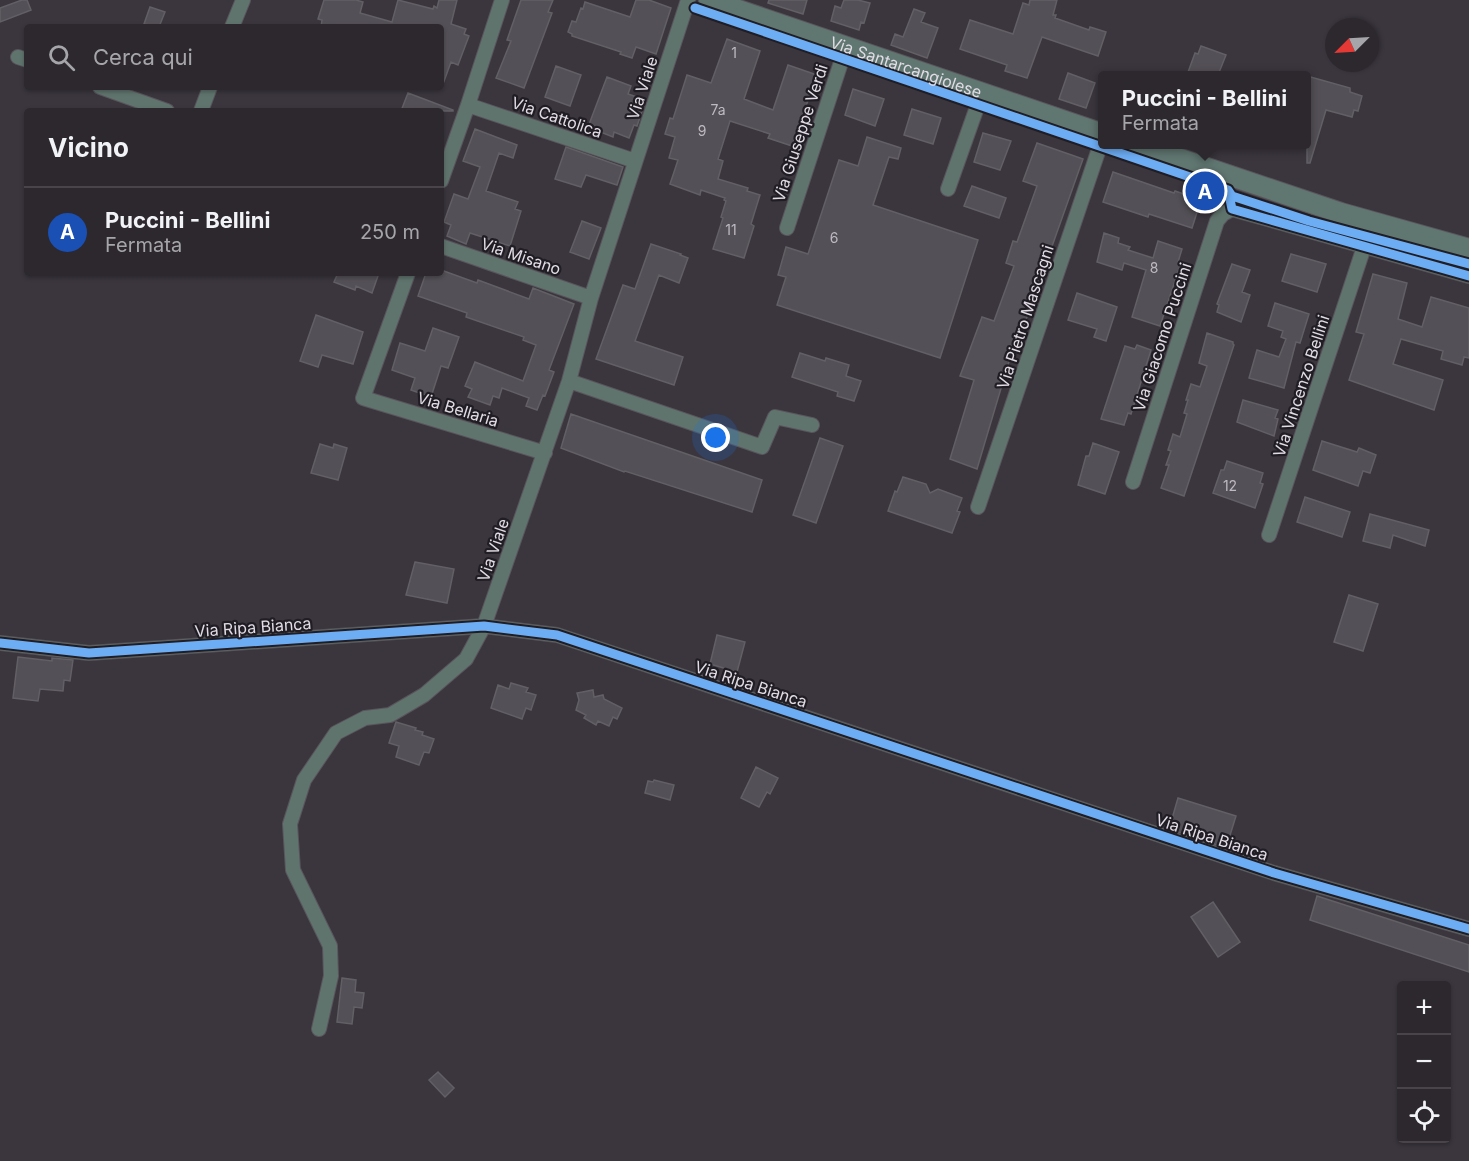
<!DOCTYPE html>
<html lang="it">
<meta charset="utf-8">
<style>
body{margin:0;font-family:Inter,sans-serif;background:#38343a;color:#f1f3f6}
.controls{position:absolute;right:18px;bottom:18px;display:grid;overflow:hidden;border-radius:6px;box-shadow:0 2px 4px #0004}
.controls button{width:54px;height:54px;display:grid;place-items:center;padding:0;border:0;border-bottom:2px solid #48444a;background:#2c282e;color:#f1f3f6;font:30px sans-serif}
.compass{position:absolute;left:1325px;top:18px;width:54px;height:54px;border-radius:50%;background:#2c282e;box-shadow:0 2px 4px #0004;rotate:246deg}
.you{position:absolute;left:716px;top:438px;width:21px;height:21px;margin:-15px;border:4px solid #fff;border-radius:50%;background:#1a73e8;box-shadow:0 0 0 9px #1a73e833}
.badge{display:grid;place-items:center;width:39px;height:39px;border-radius:50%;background:#1a73e8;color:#fff;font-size:20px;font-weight:700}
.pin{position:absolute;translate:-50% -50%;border:3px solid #fff;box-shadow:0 2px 6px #0006}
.popup{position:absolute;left:1098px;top:71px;width:213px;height:78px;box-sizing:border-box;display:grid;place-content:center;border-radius:6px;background:#2c282e;filter:drop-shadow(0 2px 4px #0005);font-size:20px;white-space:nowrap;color:#a6a6aa}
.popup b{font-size:22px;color:#f1f3f6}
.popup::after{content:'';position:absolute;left:50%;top:100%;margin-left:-12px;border:12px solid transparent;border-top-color:#2c282e}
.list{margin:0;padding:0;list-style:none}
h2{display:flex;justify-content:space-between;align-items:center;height:78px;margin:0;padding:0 24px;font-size:26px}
h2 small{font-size:20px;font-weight:400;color:#a6a6aa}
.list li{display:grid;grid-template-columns:39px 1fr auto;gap:18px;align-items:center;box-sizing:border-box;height:90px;padding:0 24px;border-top:2px solid #48444a}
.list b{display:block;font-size:22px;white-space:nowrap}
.list p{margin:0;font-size:20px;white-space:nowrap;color:#a6a6aa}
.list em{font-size:20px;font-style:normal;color:#a6a6aa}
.icon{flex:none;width:33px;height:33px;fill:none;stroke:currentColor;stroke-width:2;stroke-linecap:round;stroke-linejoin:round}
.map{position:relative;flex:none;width:1469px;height:1161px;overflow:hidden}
.search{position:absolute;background:#2c282e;box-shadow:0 2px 4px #0004;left:24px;top:24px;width:420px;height:66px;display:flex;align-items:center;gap:15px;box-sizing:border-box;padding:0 21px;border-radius:6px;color:#a6a6aa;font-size:22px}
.panel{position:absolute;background:#2c282e;box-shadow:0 2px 4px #0004;left:24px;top:108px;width:420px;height:168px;border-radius:6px}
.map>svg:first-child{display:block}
</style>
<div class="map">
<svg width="1469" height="1161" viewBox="0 0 1469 1161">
<rect width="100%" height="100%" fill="#3b363e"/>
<path fill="#545057" stroke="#625f65" stroke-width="1.5" d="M22,0H27L31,10L0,22V8Z
M324,0H356L363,2L360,13L392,22L398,0L433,9L434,6L437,8L439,0H457L451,24L466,29L464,34L469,36L458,65L451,62L443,84H441V27H321L322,20L318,19Z
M521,0H553L548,12L552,13L524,88L496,78L511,41L507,40Z
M636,0H649L671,8L656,54L636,47L632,58L620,54L621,52L572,36V34L568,32L572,21L576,22L581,8L583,9L585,2L630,17Z
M769,0H807L803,14L768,3Z
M844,0H858L870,3L864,23L861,22L859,30L831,21L835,6L841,8Z
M1030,0H1057L1053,15H1056L1055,18L1089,30L1090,27L1106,32L1098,56L1042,37L1027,78L1005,71L1007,65L960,49L970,20L1013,34L1023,3L1029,5Z
M150,7L165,12L159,27L144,24Z
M914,9L925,13L921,22L938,28L927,58L891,45L895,34L903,37Z
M727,39L760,51L744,99L773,110L788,65L817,75L792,146L768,138L770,134L730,121L718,159L723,161L718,179L748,188L747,191L760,195L751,224L754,226L744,258L713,249L723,218L721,217L726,201L724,200L725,198L701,190L700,195L670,184L678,160L669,158L675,137L665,134L670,118L673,119L687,75L711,83Z
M1201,46L1226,55L1218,75H1187L1195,53L1198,54Z
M556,66L581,75L570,106L545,97Z
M1068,73L1095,83L1086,108L1059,99Z
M1307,76L1350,88V92L1362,96L1358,111L1354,110L1352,117L1326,110L1310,163H1307Z
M607,77L631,86L628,94L646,100L637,126L634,125L629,138L614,132L613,137L588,127Z
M853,89L884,99L875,126L845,115Z
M408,93L453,110V111H401Z
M912,109L941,118L933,144L904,135Z
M475,129L517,145L513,158L499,153L486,191L518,202L515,209L521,211L510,246L470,233L466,244L447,236L451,225L444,222L454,194L468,199L480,167L463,161Z
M983,133L1011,141L1000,170L974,162Z
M867,137L901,148L898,159L889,157L873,205L978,240L940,358L777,305L786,277L778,275L786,247L808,254L839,160L858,166Z
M1037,143L1083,159L1023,328H1024L1017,350L1013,348L977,469L950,459L974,380L960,376L982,317L994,321L1014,266L1006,263L1013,241L1017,242L1037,186L1023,181Z
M566,147L623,167L617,185L586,175L581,187L555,179Z
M1113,172L1174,193L1175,191L1201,200L1192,228L1149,214L1148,217L1103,202Z
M972,186L1006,198L999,218L964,206Z
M582,221L601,228L589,259L570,252Z
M1104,233L1119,238L1118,243L1130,247L1128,250L1153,258L1158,241L1182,249L1178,262L1181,263L1160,326L1132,317L1146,270L1124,263L1122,270L1097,262Z
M651,244L681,254L680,255L688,258L679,283L659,275L635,341L683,357L674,385L596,359L623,285L635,289Z
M1291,254L1326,264L1317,292L1282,281Z
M1232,264L1250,270L1242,292L1250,295L1241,322L1217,312L1219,305L1217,304Z
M441,270L477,283L478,280L529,299L533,288L574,304L549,370L554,372L545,396L543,395L537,410L526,406L529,398L502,388L499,398L493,396L490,405L468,397L472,389L465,386L475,362L523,381L536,345L523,340L524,337L466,317L467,313L418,296L426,273H441Z
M338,273H379L372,293L356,286L355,290L334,282Z
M1373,274L1407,283L1398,319L1422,327L1431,297L1469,308V358L1464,357L1462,365L1441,359L1443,351L1401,339L1393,364L1443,380L1434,410L1349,380L1364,334L1356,332Z
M1077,293L1117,307L1106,341L1094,337L1097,329L1068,320Z
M1275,303L1309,314L1300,343L1296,342L1284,388L1249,378L1257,350L1279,357L1286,339L1281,337L1283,331L1268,326Z
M316,315L363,332L353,364L322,355L318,367L300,361Z
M433,328L459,337L448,368L441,366L431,397L411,390L415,378L392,370L400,343L425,351Z
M1207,333L1233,342V344L1234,345L1184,496L1161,488L1169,465H1166L1171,451L1168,450L1173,434L1180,437L1187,414L1184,413L1188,400H1186L1191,384L1200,387L1207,366L1199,363Z
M1137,345L1151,350L1131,414L1128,413L1124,425L1101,419L1125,346L1135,349Z
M800,353L825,361L826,358L849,365L846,376L861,381L854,401L837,396L838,392L792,377Z
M1243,400L1278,410L1275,418L1278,419L1274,436L1237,422Z
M571,414L762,480L752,512L625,471L624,472L561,448Z
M820,438L843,446L816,523L793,515Z
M1322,441L1357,452L1359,448L1376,455L1370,473L1363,471L1358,486L1313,470Z
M1093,443L1119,452L1105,494L1078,485L1086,456H1089Z
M320,444L333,448L334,444L347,448L338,480L311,473Z
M1227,461L1263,473L1260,483L1263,484L1255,508L1213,493L1221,470H1224Z
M903,477L926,484L930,493L938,489L962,498L957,511L960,512L952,533L888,511L895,491L897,492Z
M1305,497L1350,512L1342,537L1297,522Z
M1370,514L1429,530L1425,546L1393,535L1390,548L1363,541Z
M415,562L454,569L447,603L406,595Z
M1349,595L1378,604L1363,651L1334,642Z
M717,635L745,642L737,672L710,664Z
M18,657L52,661V658L73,660L70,681L64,680L63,691L40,689L38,701L13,698Z
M511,683L528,688L526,692L536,695L531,710L526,708L522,719L491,708L498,685L509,689Z
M593,690L594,697L603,695L604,699L622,708L617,719L613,717L609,726L598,721L596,725L584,718L586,715L576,710L579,700L577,693Z
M396,722L416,728L415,730L423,732L422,735L434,739L429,753L424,752L419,765L396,757L399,746L389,743Z
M756,767L778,778L770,794L767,792L759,807L741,798Z
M654,780L674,785L670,800L645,793L648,781L653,782Z
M1178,798L1236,816L1226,848L1169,829Z
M1317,896L1469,945V972L1310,920Z
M1213,902L1240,942L1218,957L1191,917Z
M342,978L356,980L355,992L364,993L362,1008L354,1007L352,1024L337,1022Z
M438,1072L454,1088L445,1097L429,1080Z"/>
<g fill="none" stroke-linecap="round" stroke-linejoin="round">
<defs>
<path id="street" d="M232,27L243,0
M18,57L27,60
M100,87L167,111
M468,105L635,161
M201,111L210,87
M441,181L468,105L502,0
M948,189L982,93
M787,228L846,47
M441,246L591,298
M408,273L363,398L545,453
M569,381L762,447L775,417L812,425
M1133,482L1217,221L1223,214L1232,209L1469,276
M978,507L1103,137
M1269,535L1364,247
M0,643L89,653L484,626L557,635L1274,873L1469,929
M319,1029L331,976L330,946L293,870L290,824L304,780L336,733L365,718L390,715L424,695L466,659L484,626L569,381L591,298L688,0"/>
<g id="secondary">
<path id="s1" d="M709,0L1103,134"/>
<path d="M1136,144L1341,213L1469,249"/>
</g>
</defs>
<use href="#street" stroke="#59555b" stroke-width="16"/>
<use href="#secondary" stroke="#59555b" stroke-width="22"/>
<use href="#street" stroke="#60746e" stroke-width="14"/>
<use href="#secondary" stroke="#607670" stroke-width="20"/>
<defs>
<path id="cycleway" d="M695,8L1228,190L1232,209L1469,276
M1228,190L1232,196L1309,221L1469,264
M0,643L89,653L484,626L557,635L1274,873L1469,929"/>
</defs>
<use href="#cycleway" stroke="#211d24" stroke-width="13"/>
<use href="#cycleway" stroke="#6dadf4" stroke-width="9"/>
</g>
<g text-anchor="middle" stroke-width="4.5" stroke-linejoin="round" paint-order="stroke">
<g font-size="14" fill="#beb9c2">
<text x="734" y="58">1</text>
<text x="718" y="115">7a</text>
<text x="702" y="136">9</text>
<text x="731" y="235">11</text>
<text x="834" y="243">6</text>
<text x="1154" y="273">8</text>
<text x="1230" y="491">12</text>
</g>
<g font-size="16" fill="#e1dce5" stroke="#211d24">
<text dy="6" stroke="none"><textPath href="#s1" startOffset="208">Via Santarcangiolese</textPath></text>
<text transform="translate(642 88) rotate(-72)" y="6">Via Viale</text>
<text transform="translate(557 117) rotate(19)" y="6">Via Cattolica</text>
<text transform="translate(800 133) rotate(-72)" y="6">Via Giuseppe Verdi</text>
<text transform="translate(521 256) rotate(19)" y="6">Via Misano</text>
<text transform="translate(1025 317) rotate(-72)" y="6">Via Pietro Mascagni</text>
<text transform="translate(1162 337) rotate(-72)" y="6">Via Giacomo Puccini</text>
<text transform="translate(1301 386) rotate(-72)" y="6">Via Vincenzo Bellini</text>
<text transform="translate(458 409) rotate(17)" y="6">Via Bellaria</text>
<text transform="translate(493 550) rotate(-71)" y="6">Via Viale</text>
<text transform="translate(253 627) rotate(-4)" y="6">Via Ripa Bianca</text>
<text transform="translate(751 684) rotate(18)" y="6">Via Ripa Bianca</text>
<text transform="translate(1212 837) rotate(18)" y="6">Via Ripa Bianca</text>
</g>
</g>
</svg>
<div class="controls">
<button>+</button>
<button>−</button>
<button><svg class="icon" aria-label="locate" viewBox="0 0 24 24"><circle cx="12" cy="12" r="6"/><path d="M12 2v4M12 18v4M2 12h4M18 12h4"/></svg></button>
</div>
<svg class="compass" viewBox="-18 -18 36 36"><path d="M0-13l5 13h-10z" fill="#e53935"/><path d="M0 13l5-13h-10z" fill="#a6a6aa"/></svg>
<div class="you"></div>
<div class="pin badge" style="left:1205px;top:191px;background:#1a4fb4">A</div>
<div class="popup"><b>Puccini - Bellini</b>Fermata</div>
<div class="search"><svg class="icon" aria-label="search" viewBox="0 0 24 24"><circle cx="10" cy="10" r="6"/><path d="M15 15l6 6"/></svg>Cerca qui</div>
<section class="panel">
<h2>Vicino<small></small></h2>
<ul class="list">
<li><span class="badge" style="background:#1a4fb4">A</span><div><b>Puccini - Bellini</b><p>Fermata</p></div><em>250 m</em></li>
</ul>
</section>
</div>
